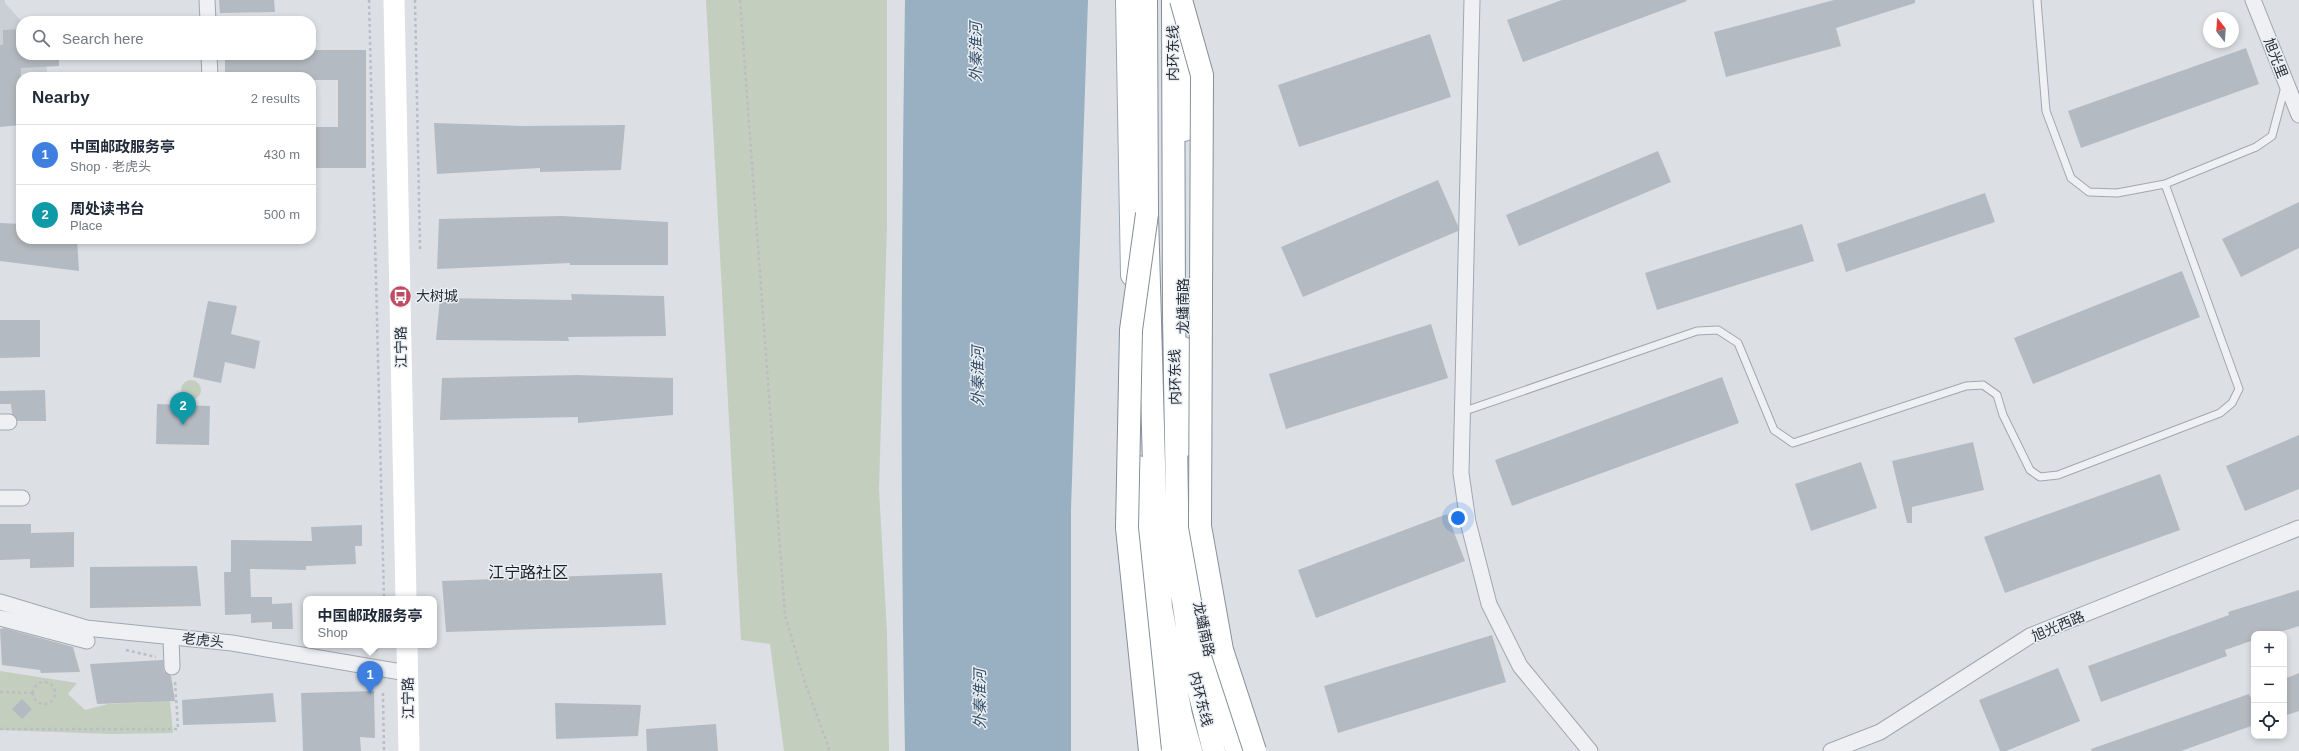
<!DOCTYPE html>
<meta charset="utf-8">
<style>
body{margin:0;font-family:Helvetica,"Noto Sans SC",sans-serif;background:#f6f6f7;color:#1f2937}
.controls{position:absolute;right:12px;bottom:12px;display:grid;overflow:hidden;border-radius:8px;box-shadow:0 2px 6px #0003}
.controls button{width:36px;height:36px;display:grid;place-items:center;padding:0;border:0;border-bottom:1px solid #e0e1e3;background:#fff;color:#1f2937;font:20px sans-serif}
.compass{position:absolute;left:2203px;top:12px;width:36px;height:36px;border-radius:50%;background:#fff;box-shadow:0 2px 6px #0003;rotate:343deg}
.you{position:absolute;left:1458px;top:518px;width:14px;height:14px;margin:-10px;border:3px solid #fff;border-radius:50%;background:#1a73e8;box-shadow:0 0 0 6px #1a73e833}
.badge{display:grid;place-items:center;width:26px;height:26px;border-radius:50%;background:#7c3aed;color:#fff;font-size:13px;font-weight:700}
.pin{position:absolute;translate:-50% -33px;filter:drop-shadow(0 1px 2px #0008)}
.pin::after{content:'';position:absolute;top:21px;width:14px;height:12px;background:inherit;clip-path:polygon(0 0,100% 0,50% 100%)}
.popup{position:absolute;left:303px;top:596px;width:134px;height:52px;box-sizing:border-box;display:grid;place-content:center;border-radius:8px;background:#fff;filter:drop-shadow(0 1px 3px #0005);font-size:13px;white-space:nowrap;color:#747a83}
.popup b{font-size:15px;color:#1f2937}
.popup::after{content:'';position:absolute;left:50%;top:100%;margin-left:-8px;border:8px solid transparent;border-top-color:#fff}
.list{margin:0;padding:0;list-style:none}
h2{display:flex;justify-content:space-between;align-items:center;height:52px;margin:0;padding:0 16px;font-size:17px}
h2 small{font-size:13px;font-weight:400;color:#747a83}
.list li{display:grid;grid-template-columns:26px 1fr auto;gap:12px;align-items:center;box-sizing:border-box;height:60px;padding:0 16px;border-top:1px solid #e0e1e3}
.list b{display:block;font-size:15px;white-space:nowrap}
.list p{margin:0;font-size:13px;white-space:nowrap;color:#747a83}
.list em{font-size:13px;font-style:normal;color:#747a83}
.icon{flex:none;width:22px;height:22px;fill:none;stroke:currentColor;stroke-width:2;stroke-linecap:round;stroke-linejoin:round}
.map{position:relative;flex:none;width:2299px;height:751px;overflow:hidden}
.search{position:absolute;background:#fff;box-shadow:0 2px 6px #0003;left:16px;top:16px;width:300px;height:44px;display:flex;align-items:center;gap:10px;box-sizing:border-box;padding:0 14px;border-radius:16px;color:#747a83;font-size:15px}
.panel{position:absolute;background:#fff;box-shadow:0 2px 6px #0003;left:16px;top:72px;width:300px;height:172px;border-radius:16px}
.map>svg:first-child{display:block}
</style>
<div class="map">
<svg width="2299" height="751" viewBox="0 0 2299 751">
<rect width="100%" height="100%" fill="#dce0e5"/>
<path fill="#cacfd6" d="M0,0H5V3L21,21V55H46L47,73L0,75Z"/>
<path fill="#c3cebe" d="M706,0H887V226L879,489L887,633L889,751H784L770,644L741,640Z
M181 390a10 10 0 1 1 20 0a10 10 0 1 1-20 0Z
M0,671L77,683L68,694L85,710L108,704L170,701L173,733L111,734L0,730Z"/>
<path fill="#99b0c2" d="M905,0H1088L1071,509V751H905C900,501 901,250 905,0Z"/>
<path fill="#b4bac1" d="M219,0H274L275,12L220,13Z
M1562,0H1686L1687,1L1523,62L1507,20Z
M1834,0H1915V3L1836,28L1841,46L1726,77L1714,32Z
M21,29V55H59V66L21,68V125L0,127V45H3V30Z
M1430,34L1451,97L1299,147L1278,85Z
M2246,48L2259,84L2081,148L2068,111Z
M311,50H366V168H311V127H338V80H311V77H225V55H311Z
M434,123L522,126L625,125L621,170L540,172V168L437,174Z
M1658,151L1671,182L1519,246L1506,215Z
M1438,180L1458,226V231L1303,297L1281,247Z
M1985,193L1995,222L1846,272L1837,244Z
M2299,202V248L2241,277L2222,239Z
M562,216L668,222V265H570V263L437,269L439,219Z
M0,223L21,224V239H77L79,271L0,261Z
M1802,224L1814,261L1657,310L1645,273Z
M2182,271L2200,317L2033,384L2014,338Z
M571,294L664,296L666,336L568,337L569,341L436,340L440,298L572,300Z
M208,301L237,306L231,334L260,341L255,369L225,362L221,383L193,377Z
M0,320H40V357L0,358Z
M1431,324L1448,378L1286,429L1269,374Z
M577,375L673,378V415L578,423V417L440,420L442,378Z
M1722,377L1739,423L1512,506L1495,460Z
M45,390L46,421H18L12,414L11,404H0V391Z
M157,404L210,406L209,445L156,444Z
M2299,435V489L2245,511L2226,466Z
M1973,442L1984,490L1912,507V523H1907L1892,461Z
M1861,462L1877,508L1811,531L1795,484Z
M2160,474L2180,530L2005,593L1984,537Z
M1447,514L1465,561L1316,618L1298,570Z
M0,524H31V533L74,532V567L30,568V559L0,560Z
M362,525V546H355L356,564L306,566V570L250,569L251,597H272V604L292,603L293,629H272V622L251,623V614L225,615L224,572H231V540L312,541L311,527Z
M197,566L201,606L90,608V567Z
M662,573L666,625L446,632L442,581Z
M2299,590V626L2274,634H2254V640L2225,650L2227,656L2101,702L2088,666L2229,615L2228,612Z
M4,628L73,647L80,672L41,673L40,670L2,665L0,629Z
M1492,635L1506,682L1338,733L1324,686Z
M163,660L164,671L171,676L175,701L97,704L90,664Z
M2058,668L2080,721L2006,751H2000L1979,700Z
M2299,673V711L2284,716V679Z
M374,691L375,738L360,737L361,751H303L301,693Z
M273,693L276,722L183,725L182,700Z
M2249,694L2254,706V725L2181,751H2092L2091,749Z
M22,699L32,709L22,719L12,709Z
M555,703L641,705L638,736L556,739Z
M716,724L718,751H647L646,729Z"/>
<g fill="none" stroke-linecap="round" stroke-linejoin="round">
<defs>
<path id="lane" d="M2165,184L2256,147L2272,136L2285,87
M1462,412L1697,331L1718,330L1738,343L1774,430L1793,443L1966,386L1983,385L1997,395L2003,415L2030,470L2040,477L2058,475L2220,413L2232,403L2239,389L2165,184L2117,193L2089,192L2071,178L2046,111L2037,0"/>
<path id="street" d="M207,0L208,21
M1472,0L1461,473L1468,522L1489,604L1520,666L1590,751
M2253,0L2299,115
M209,55L210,77
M0,422H9
M0,498H22
M0,602L86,628L232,643L407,673
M0,618L87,641
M171,637L172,667
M1831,751L1880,732L2030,636L2299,528"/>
<path id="primary" d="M1127,0L1132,275
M1184,130L1185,24
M1183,348L1191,445
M1138,467L1140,540L1165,723L1173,751
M1193,526L1195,586L1217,690L1237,751"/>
<path id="highway" d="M1146,0L1147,214L1155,501L1161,607L1181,715L1191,751
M1173,0L1174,314L1178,566L1193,667L1214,751"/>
</defs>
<use href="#lane" stroke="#a2a7ae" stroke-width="9"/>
<use href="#street" stroke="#a2a7ae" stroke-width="17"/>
<use href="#primary" stroke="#9ca5af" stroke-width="24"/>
<use href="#highway" stroke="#858f9a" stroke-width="24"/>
<path stroke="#babec4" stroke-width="2.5" stroke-dasharray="3 3" stroke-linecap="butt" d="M369,0L384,599
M415,0L420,249
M740,0L785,615L805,683L829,748L828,751
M126,650L156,657
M375,651L382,645
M33 693a11 11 0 1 1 22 0a11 11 0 1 1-22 0Z
M0,692L33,693
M383,693L384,751
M0,729H178L175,681"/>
<use href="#lane" stroke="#eef0f4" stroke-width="7"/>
<use href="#street" stroke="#eef0f4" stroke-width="15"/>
<path stroke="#fff" stroke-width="21" d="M394,0L406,599
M407,645L409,751"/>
<use href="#primary" stroke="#fff" stroke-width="22"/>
<use href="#highway" stroke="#fff" stroke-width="22"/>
<defs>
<path id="highway-bridge" d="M1181,0L1202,75L1200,526L1222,650L1255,751
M1147,214L1131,330L1127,528L1150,751"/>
</defs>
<use href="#highway-bridge" stroke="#858f9a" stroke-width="24" stroke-linecap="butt"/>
<use href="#highway-bridge" stroke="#fff" stroke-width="22"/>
</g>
<defs>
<symbol id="bus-disc" viewBox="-11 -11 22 22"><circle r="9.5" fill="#c14a63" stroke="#ebeff3"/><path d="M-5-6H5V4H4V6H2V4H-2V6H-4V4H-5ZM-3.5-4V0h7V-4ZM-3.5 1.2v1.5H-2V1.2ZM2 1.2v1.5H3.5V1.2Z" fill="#fff"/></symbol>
</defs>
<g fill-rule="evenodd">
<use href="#bus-disc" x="388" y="284" width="25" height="25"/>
</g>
<g text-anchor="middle" stroke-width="3" stroke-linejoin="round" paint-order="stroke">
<g font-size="14" fill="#272f3a" stroke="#ebeff3">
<text transform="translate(1173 53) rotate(-90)" y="5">内环东线</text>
<text transform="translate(2276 58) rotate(69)" y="5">旭光里</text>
<text transform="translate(1183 306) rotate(-90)" y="5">龙蟠南路</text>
<text transform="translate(401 347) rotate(-91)" y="5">江宁路</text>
<text transform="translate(1175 377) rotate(-91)" y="5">内环东线</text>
<text transform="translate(2058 626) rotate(-23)" y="5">旭光西路</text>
<text transform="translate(1204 629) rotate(78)" y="5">龙蟠南路</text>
<text transform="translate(203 640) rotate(6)" y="5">老虎头</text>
<text transform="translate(408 698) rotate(-91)" y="5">江宁路</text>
<text transform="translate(1201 699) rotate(76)" y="5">内环东线</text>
</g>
<g font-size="14" fill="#272f3a" stroke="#ebeff3" text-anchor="start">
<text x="416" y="301">大树城</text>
</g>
<g font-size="15" font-style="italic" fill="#35506a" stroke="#ebeff3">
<text transform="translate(976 52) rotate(-90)" y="5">外秦淮河</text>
<text transform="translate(978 376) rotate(-90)" y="5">外秦淮河</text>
<text transform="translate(980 699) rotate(-90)" y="5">外秦淮河</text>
</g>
<g font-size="16" fill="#19202a" stroke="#ebeff3">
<text x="528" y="578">江宁路社区</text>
</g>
</g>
</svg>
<div class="controls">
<button>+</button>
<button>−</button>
<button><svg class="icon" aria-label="locate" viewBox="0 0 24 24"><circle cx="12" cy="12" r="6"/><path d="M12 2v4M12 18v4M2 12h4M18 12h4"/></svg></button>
</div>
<svg class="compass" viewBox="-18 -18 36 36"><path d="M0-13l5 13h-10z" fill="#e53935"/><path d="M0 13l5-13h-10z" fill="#747a83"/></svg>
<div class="you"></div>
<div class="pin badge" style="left:370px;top:694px;background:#3f7fe0">1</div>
<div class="popup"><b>中国邮政服务亭</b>Shop</div>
<div class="pin badge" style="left:183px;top:425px;background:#0f9aa8">2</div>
<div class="search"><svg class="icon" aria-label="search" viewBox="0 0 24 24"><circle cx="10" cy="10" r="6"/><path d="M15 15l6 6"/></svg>Search here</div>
<section class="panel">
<h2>Nearby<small>2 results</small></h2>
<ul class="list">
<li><span class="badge" style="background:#3f7fe0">1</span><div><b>中国邮政服务亭</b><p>Shop · 老虎头</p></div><em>430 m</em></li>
<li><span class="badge" style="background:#0f9aa8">2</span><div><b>周处读书台</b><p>Place</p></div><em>500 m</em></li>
</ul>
</section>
</div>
